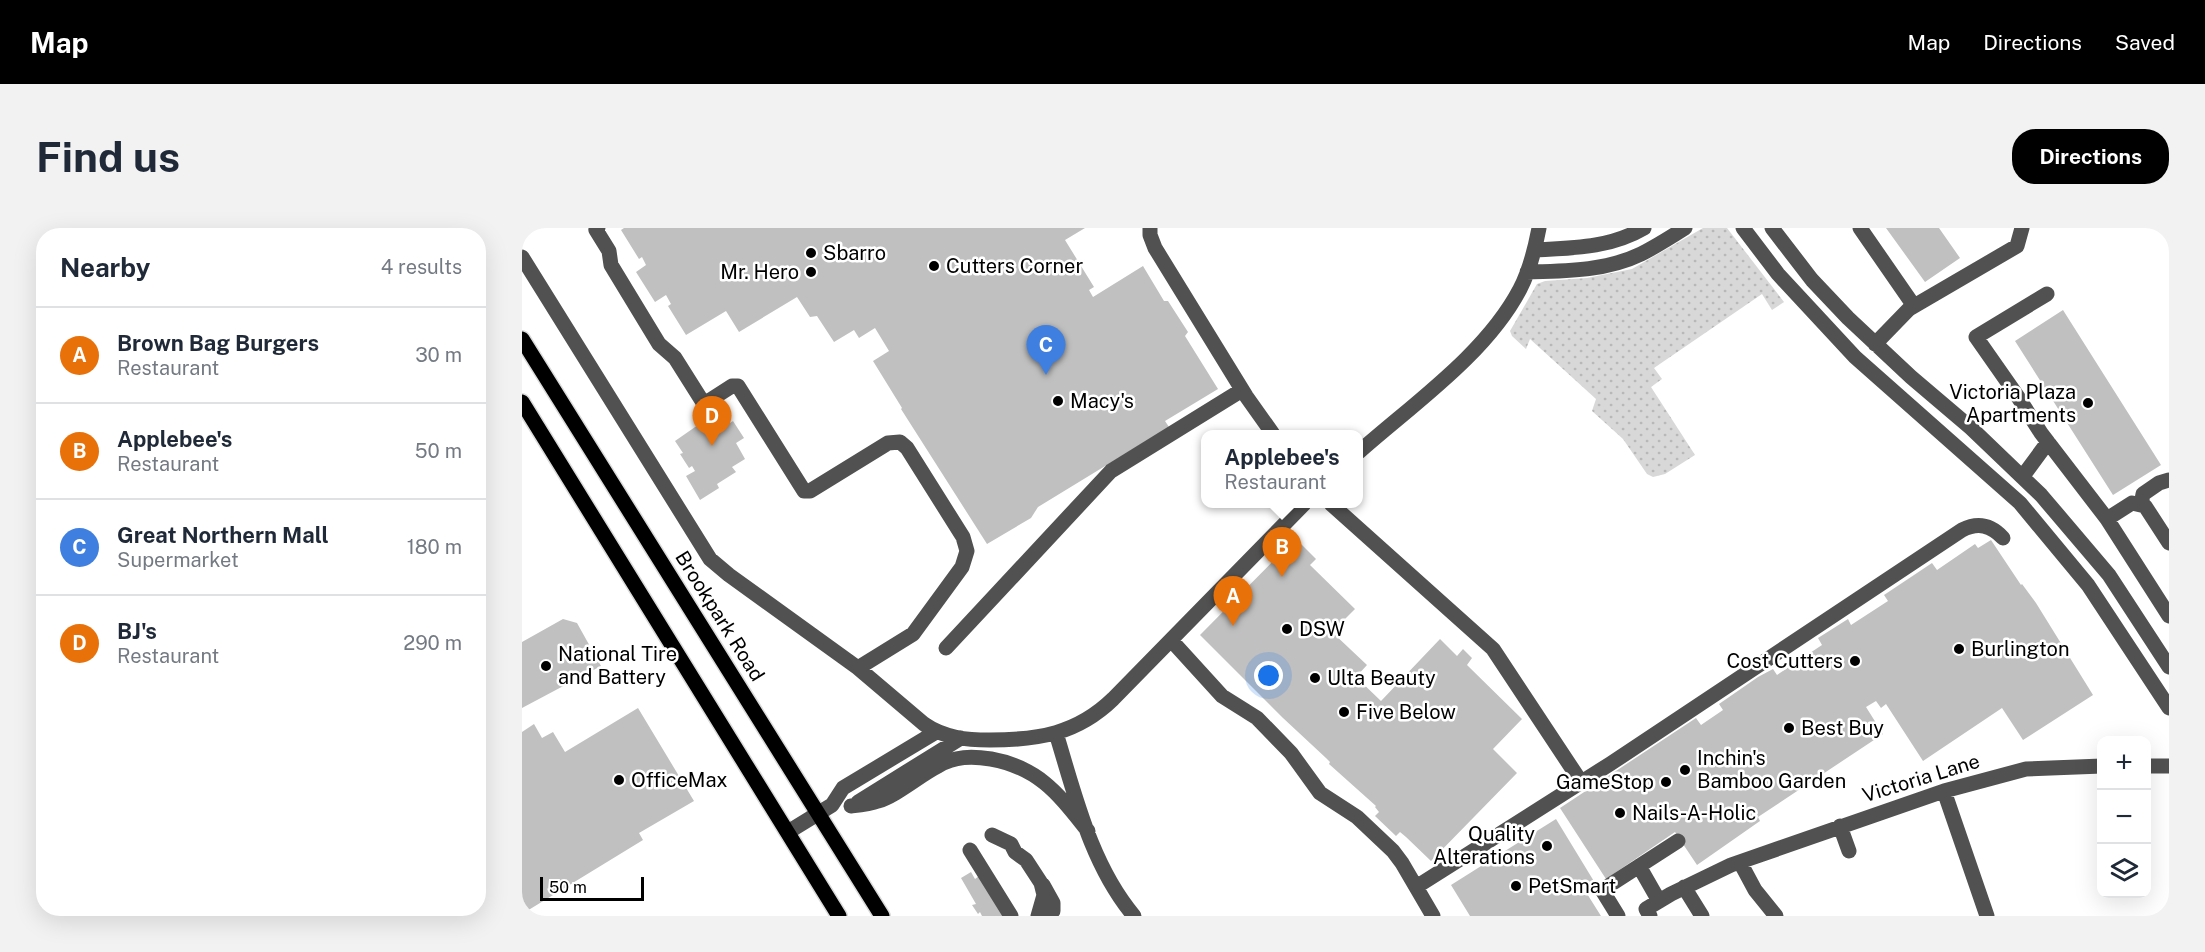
<!DOCTYPE html>
<meta charset="utf-8">
<style>
body{margin:0;font-family:"Public Sans",sans-serif;background:#f2f2f3;color:#1f2937}
.controls{position:absolute;right:18px;bottom:18px;display:grid;overflow:hidden;border-radius:12px;box-shadow:0 6px 24px #0002}
.controls button{width:54px;height:54px;display:grid;place-items:center;padding:0;border:0;border-bottom:2px solid #e0e1e3;background:#fff;color:#1f2937;font:30px sans-serif}
.scale{position:absolute;left:18px;bottom:15px;width:104px;box-sizing:border-box;padding-left:6px;border:3px solid #000;border-top:0;font-size:16px;line-height:21px;white-space:nowrap;color:#000;-webkit-text-stroke:4px #fff;paint-order:stroke}
.you{position:absolute;left:747px;top:448px;width:21px;height:21px;margin:-15px;border:4px solid #fff;border-radius:50%;background:#1a73e8;box-shadow:0 0 0 9px #1a73e833}
.badge{display:grid;place-items:center;width:39px;height:39px;border-radius:50%;background:#000;color:#fff;font-size:20px;font-weight:700}
.pin{position:absolute;translate:-50% -50px;filter:drop-shadow(0 2px 3px #0008)}
.pin::after{content:'';position:absolute;top:32px;width:21px;height:18px;background:inherit;clip-path:polygon(0 0,100% 0,50% 100%)}
.popup{position:absolute;left:679px;top:202px;width:162px;height:78px;box-sizing:border-box;display:grid;place-content:center;border-radius:12px;background:#fff;filter:drop-shadow(0 2px 4px #0005);font-size:20px;white-space:nowrap;color:#747a83}
.popup b{font-size:22px;color:#1f2937}
.popup::after{content:'';position:absolute;left:50%;top:100%;margin-left:-12px;border:12px solid transparent;border-top-color:#fff}
.list{margin:0;padding:0;list-style:none}
h2{display:flex;justify-content:space-between;align-items:center;height:78px;margin:0;padding:0 24px;font-size:26px}
h2 small{font-size:20px;font-weight:400;color:#747a83}
.list li{display:grid;grid-template-columns:39px 1fr auto;gap:18px;align-items:center;box-sizing:border-box;height:96px;padding:0 24px;border-top:2px solid #e0e1e3}
.list b{display:block;font-size:22px;white-space:nowrap}
.list p{margin:0;font-size:20px;white-space:nowrap;color:#747a83}
.list em{font-size:20px;font-style:normal;color:#747a83}
.icon{flex:none;width:33px;height:33px;fill:none;stroke:currentColor;stroke-width:2;stroke-linecap:round;stroke-linejoin:round}
.map{position:relative;flex:none;width:1647px;height:688px;overflow:hidden;border-radius:24px}
header{display:flex;align-items:center;gap:36px;box-sizing:border-box;height:84px;padding:0 30px;background:#000;color:#fff}
header strong{font-size:28px}
nav{display:flex;gap:33px;margin-inline-start:auto;font-size:21px}
.intro{display:flex;align-items:center;justify-content:space-between;box-sizing:border-box;height:144px;padding:0 36px}
h1{margin:0;font-size:42px}
.button{padding:15px 27px;border-radius:24px;background:#000;color:#fff;font-size:21px;font-weight:700}
main{display:flex;gap:36px;padding:0 36px}
aside{flex:1;background:#fff;border-radius:24px;box-shadow:0 6px 24px #0002}
.map>svg:first-child{display:block}
</style>
<header>
<strong>Map</strong>
<nav><a>Map</a><a>Directions</a><a>Saved</a></nav>
</header>
<div class="intro"><h1>Find us</h1><a class="button">Directions</a></div>
<main>
<aside>
<h2>Nearby<small>4 results</small></h2>
<ul class="list">
<li><span class="badge" style="background:#e8710a">A</span><div><b>Brown Bag Burgers</b><p>Restaurant</p></div><em>30 m</em></li>
<li><span class="badge" style="background:#e8710a">B</span><div><b>Applebee's</b><p>Restaurant</p></div><em>50 m</em></li>
<li><span class="badge" style="background:#3f7fe0">C</span><div><b>Great Northern Mall</b><p>Supermarket</p></div><em>180 m</em></li>
<li><span class="badge" style="background:#e8710a">D</span><div><b>BJ's</b><p>Restaurant</p></div><em>290 m</em></li>
</ul>
</aside>
<div class="map">
<svg width="1647" height="688" viewBox="0 0 1647 688">
<defs>
<pattern id="grass-dots" width="8" height="8" patternUnits="userSpaceOnUse" patternTransform="scale(1.5)"><rect width="8" height="8" fill="#d8d8d8"/><path d="M2 2h.1M6 6h.1" fill="none" stroke="#b8b8b8" stroke-width="1.8" stroke-linecap="round"/></pattern>
</defs>
<rect width="100%" height="100%" fill="#fff"/>
<path fill="url(#grass-dots)" d="M1181,0H1205L1262,74L1250,82L1240,66L1132,140L1140,151L1129,159L1173,227L1143,246L1131,249L1125,246L1101,211L1070,183L1074,171L1008,111L1004,121L990,108L988,103L1015,56L1023,53L1065,50L1110,41Z"/>
<path fill="#c0c0c0" d="M102,0H563L543,12L572,59L567,62L571,69L621,38L642,73H646L666,104L663,108L696,161L643,193L647,199L516,279L509,290L465,316L379,181L380,180L351,133L367,123L353,100L337,110L332,102L312,114L295,88L288,89L275,69L217,104L204,83L164,107L146,78L149,76L144,67L133,74L114,44L124,37L120,29L117,31L99,2Z
M1364,0H1417L1438,30L1403,54Z
M1541,82L1639,237L1591,267L1493,113Z
M199,181L208,195L211,193L222,210L214,215L223,231L210,239L214,244L195,256L197,260L178,272L164,248L173,243L170,238L167,240L158,226L161,225L153,213Z
M1469,312L1499,357L1500,356L1514,375L1571,467L1501,512L1480,480L1401,533L1364,476L1359,480L1354,473L1344,479L1361,506L1236,589L1238,593L1175,637L1153,604L1084,651L1038,580L1174,490L1179,497L1201,482L1197,476L1236,449L1251,441L1255,447L1300,417L1296,410L1326,391L1329,397L1366,373L1362,367L1410,335L1415,342L1453,316L1456,320Z
M777,314L794,331L788,337L833,381L810,404L845,437L834,449L859,473L918,411L935,428L941,421L950,430L945,437L1000,491L971,521L995,545L909,633L884,609L878,604L874,608L853,588L857,584L853,579L854,578L807,536L808,534L804,530L761,490L678,407L767,317L771,320Z
M41,391L55,395L79,438L0,480V414Z
M116,480L172,573L117,605L121,612L0,686V504L12,496L20,510L31,504L43,524Z
M1034,591L1073,655L1062,661L1079,688H948L929,657Z
M449,644L453,651L461,645L484,688H460L458,684L456,686L450,677L454,676L439,650Z"/>
<g fill="none" stroke-linecap="round" stroke-linejoin="round">
<defs>
<path id="major" d="M0,111L360,688
M0,174L317,688"/>
</defs>
<use href="#major" stroke="#dbdbdb" stroke-width="18"/>
<path stroke="#515151" stroke-width="15" d="M76,0L74,2L87,23L89,37L123,93L137,116L153,130L182,176L210,158H216L282,263H288L366,215L378,214L385,220L441,309L445,323L440,339L391,406L336,440
M628,0V7L633,20L724,168L751,206
M1221,0L1256,46L1333,129L1498,275L1566,357L1647,480
M1250,0L1290,52L1326,90L1389,149L1449,200L1519,267L1587,347L1647,439
M1338,0L1392,78
M1013,22C1051,20 1088,20 1122,0
M0,29L188,331L207,347L336,440L402,496C422,510 445,512 468,512C516,512 555,506 591,471L782,276
M1005,44C1044,43 1084,43 1119,26C1135,18 1149,9 1163,0
M1525,66L1454,109L1496,169L1519,205L1585,291L1610,275L1623,278L1647,315
M1353,116L1387,81L1495,18L1500,0
M837,224C891,176 964,126 998,61C1008,42 1013,21 1017,0
M1501,248L1526,214
M809,276L971,421L1059,554
M1619,277L1621,266L1637,255L1647,252
M1585,291L1647,388
M649,412L700,468L735,490L769,525L798,565L835,589L871,623L880,635L911,688
M424,420L589,243L720,162
M534,505C553,567 569,637 612,688
M1624,538H1647
M1422,563L1465,688
M336,574L439,510
M329,578C338,577 348,576 356,573C374,568 398,547 416,538C433,528 450,528 469,531C518,540 537,567 566,603
M1318,598L1327,623
M266,604L310,577L321,560L414,504
M470,607L489,616L493,624L504,632L519,655L522,667L516,688
M448,622L489,688
M1218,634L1233,662L1254,688
M1117,638L1137,673
M521,657L531,675V683L526,688
M894,659L1088,536L1440,302C1456,294 1469,297 1481,310
M1162,659L1180,688
M1096,688L1080,662L1156,613
M1128,688L1124,681L1149,666L1209,637L1422,563L1504,541L1580,538"/>
<use href="#major" stroke="#000" stroke-width="15"/>
</g>
<g fill="#000" stroke="#fff" stroke-width="2">
<circle cx="289" cy="25" r="6"/>
<circle cx="412" cy="38" r="6"/>
<circle cx="289" cy="44" r="6"/>
<circle cx="536" cy="173" r="6"/>
<circle cx="1566" cy="175" r="6"/>
<circle cx="765" cy="401" r="6"/>
<circle cx="1437" cy="421" r="6"/>
<circle cx="1333" cy="433" r="6"/>
<circle cx="24" cy="438" r="6"/>
<circle cx="793" cy="450" r="6"/>
<circle cx="822" cy="484" r="6"/>
<circle cx="1267" cy="500" r="6"/>
<circle cx="1163" cy="542" r="6"/>
<circle cx="97" cy="552" r="6"/>
<circle cx="1144" cy="554" r="6"/>
<circle cx="1098" cy="585" r="6"/>
<circle cx="1025" cy="618" r="6"/>
<circle cx="994" cy="658" r="6"/>
</g>
<g text-anchor="middle" stroke-width="5" stroke-linejoin="round" paint-order="stroke">
<g font-size="20" fill="#000" stroke="#fff" text-anchor="start">
<text x="301" y="32">Sbarro</text>
<text x="424" y="45">Cutters Corner</text>
<text x="277" y="51" text-anchor="end">Mr. Hero</text>
<text x="1554" y="171" text-anchor="end">Victoria Plaza<tspan x="1554" dy="23">Apartments</tspan></text>
<text x="548" y="180">Macy's</text>
<text x="777" y="408">DSW</text>
<text x="1449" y="428">Burlington</text>
<text x="36" y="433">National Tire<tspan x="36" dy="23">and Battery</tspan></text>
<text x="1321" y="440" text-anchor="end">Cost Cutters</text>
<text x="805" y="457">Ulta Beauty</text>
<text x="834" y="491">Five Below</text>
<text x="1279" y="507">Best Buy</text>
<text x="1175" y="537">Inchin's<tspan x="1175" dy="23">Bamboo Garden</tspan></text>
<text x="109" y="559">OfficeMax</text>
<text x="1132" y="561" text-anchor="end">GameStop</text>
<text x="1110" y="592">Nails-A-Holic</text>
<text x="1013" y="613" text-anchor="end">Quality<tspan x="1013" dy="23">Alterations</tspan></text>
<text x="1006" y="665">PetSmart</text>
</g>
<g font-size="20" fill="#000" stroke="#fff">
<text transform="translate(198 388) rotate(58)" y="7">Brookpark Road</text>
<text transform="translate(1399 550) rotate(-17)" y="7">Victoria Lane</text>
</g>
</g>
</svg>
<div class="controls">
<button>+</button>
<button>−</button>
<button><svg class="icon" aria-label="layers" viewBox="0 0 24 24"><path d="M12 4l9 5-9 5-9-5zM3 14l9 5 9-5"/></svg></button>
</div>
<div class="scale">50 m</div>
<div class="you"></div>
<div class="pin badge" style="left:711px;top:398px;background:#e8710a">A</div>
<div class="pin badge" style="left:760px;top:349px;background:#e8710a">B</div>
<div class="popup"><b>Applebee's</b>Restaurant</div>
<div class="pin badge" style="left:524px;top:147px;background:#3f7fe0">C</div>
<div class="pin badge" style="left:190px;top:218px;background:#e8710a">D</div>
</div>
</main>
